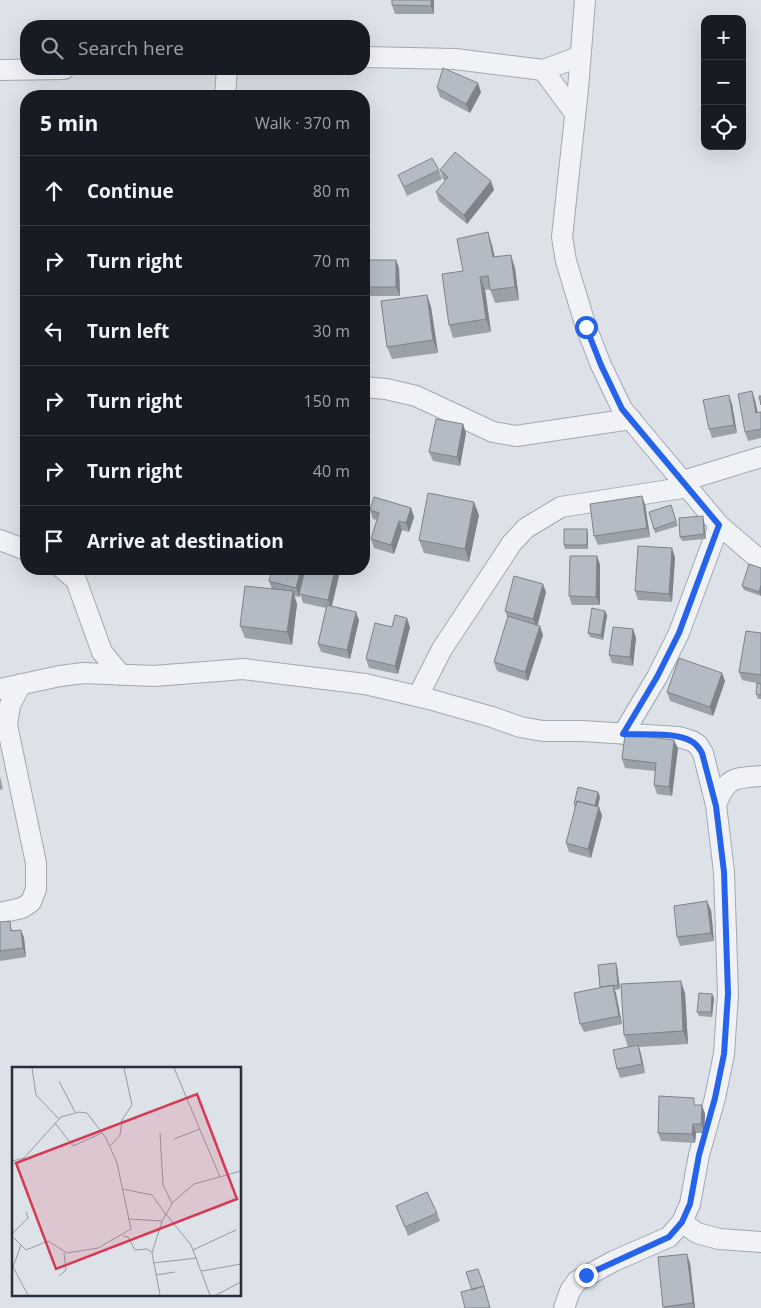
<!DOCTYPE html>
<meta charset="utf-8">
<style>
body{margin:0;font-family:"Open Sans",sans-serif;background:#242831;color:#f1f3f6}
.controls{position:absolute;right:15px;top:15px;display:grid;overflow:hidden;border-radius:10px;box-shadow:0 5px 20px #0002}
.controls button{width:45px;height:45px;display:grid;place-items:center;padding:0;border:0;border-bottom:1px solid #363941;background:#171b24;color:#f1f3f6;font:25px sans-serif}
.stop{position:absolute;width:15px;height:15px;margin:-11px;border:4px solid #2563eb;border-radius:50%;background:#fff}
.stop.end{background:#2563eb;border-color:#fff;box-shadow:0 1px 5px #0008}
.list{margin:0;padding:0;list-style:none}
h2{display:flex;justify-content:space-between;align-items:center;height:65px;margin:0;padding:0 20px;font-size:21px}
h2 small{font-size:16px;font-weight:400;color:#9ea1a6}
.list li{display:grid;grid-template-columns:32px 1fr auto;gap:15px;align-items:center;box-sizing:border-box;height:70px;padding:0 20px;border-top:1px solid #363941}
.list b{display:block;font-size:19px;white-space:nowrap}
.list em{font-size:16px;font-style:normal;color:#9ea1a6}
.icon{flex:none;width:28px;height:28px;fill:none;stroke:currentColor;stroke-width:2;stroke-linecap:round;stroke-linejoin:round}
.map{position:relative;flex:none;width:761px;height:1308px;overflow:hidden}
.search{position:absolute;background:#171b24;box-shadow:0 5px 20px #0002;left:20px;top:20px;width:350px;height:55px;display:flex;align-items:center;gap:12px;box-sizing:border-box;padding:0 18px;border-radius:20px;color:#9ea1a6;font-size:19px}
.panel{position:absolute;background:#171b24;box-shadow:0 5px 20px #0002;left:20px;top:90px;width:350px;height:485px;border-radius:20px}
.map>svg:first-child{display:block}
</style>
<div class="map">
<svg width="761" height="1308" viewBox="0 0 761 1308">
<rect width="100%" height="100%" fill="#dde1e8"/>
<g fill="none" stroke-linecap="round" stroke-linejoin="round">
<defs>
<path id="minor" d="M585,0L578,89L562,237L566,261L586,327L601,365L622,409L719,525L761,561
M364,57L455,59L543,70L579,57
M0,70L64,69
M543,70L574,112
M225,96L227,69
M364,387L386,389L416,396L493,432L516,436L631,419
M683,481L761,457
M0,540L26,550
M63,569L76,580L102,652L121,675
M0,689L60,676L83,673L154,676L243,669L365,684L429,699L492,717L520,727L543,731H582L679,737L692,741L698,745L703,753L716,805L724,872L728,994L724,1054L715,1098L699,1155L690,1204L682,1222L669,1237L614,1261L577,1281L570,1291L564,1308
M418,696L442,649L512,543L526,528L561,507L688,487
M623,734L657,677L679,633L719,525
M716,805C726,778 733,778 761,776
M0,913L22,908L31,902L36,889V863L7,725L10,705L21,684
M682,1222L697,1233L719,1239L761,1242"/>
</defs>
<use href="#minor" stroke="#a2a8b2" stroke-width="22"/>
<use href="#minor" stroke="#f0f2f6" stroke-width="20"/>
</g>
<path fill="#9ba1a9" d="M434,0V14H395L392,5Z
M437,88L481,92L470,113L440,97Z
M439,170L442,179L407,196L398,175Z
M440,170L494,190L467,224L439,201L436,192L446,181L443,179Z
M492,245L495,257L515,268L519,300L495,303L490,289L485,290L491,332L453,338L449,325L463,271Z
M364,260H396L399,268L400,296H364Z
M427,295L431,307L438,353L392,359L387,347Z
M755,400L758,413L761,412V438L748,441L745,432Z
M732,404L737,433L712,438L709,429Z
M463,424L466,433L460,466L433,461L429,452Z
M645,504L650,537L598,545L594,536Z
M671,505L678,526L655,533L649,512Z
M411,508L414,517L409,532L402,530L394,554L374,548L371,539L377,520L373,519L370,510Z
M479,515L469,562L424,553L419,540Z
M704,521L706,539L682,541L680,537Z
M588,534V549H565L564,545Z
M597,556L600,565V605H572L569,596Z
M675,557L672,602L638,600L635,591Z
M761,568V596L744,590L742,586Z
M340,571L332,606L359,620L350,659L321,652L318,644L326,608L303,603L300,594L299,597L294,596L297,604L292,645L245,638L240,626L272,589L269,581Z
M546,592L537,625L543,635L528,681L497,671L494,662L508,619L505,611Z
M605,611L607,615L603,640L590,637L588,633Z
M392,627H410L398,674L369,668L366,659Z
M633,629L636,638L633,666L612,663L609,655Z
M761,633V684L742,680L739,672Z
M722,673L725,681L713,716L670,701L667,692Z
M761,684V699H758L756,694Z
M678,748L672,796L657,794L654,785L655,771L625,768L622,759Z
M0,776L3,789L0,790Z
M598,792L600,797L598,807H599L602,816L591,858L569,852L566,843L575,808L574,804Z
M711,910L714,941L680,946L677,937Z
M0,922L13,930H21L24,938L26,957L0,961Z
M617,967L620,989L614,990L622,1024L584,1032L580,1024L601,987Z
M685,993L688,1044L639,1047L641,1054L645,1073L620,1078L617,1069L628,1047L624,1035Z
M712,994L714,998L712,1017L699,1016L697,1012Z
M697,1105H702L705,1114L704,1133H696L695,1143L661,1141L658,1133Z
M396,1206L437,1213L440,1221L408,1236Z
M690,1263L695,1308H664L663,1307Z"/>
<path fill="#7e838a" d="M431,0H434V14L431,6Z
M478,83L481,92L470,113L466,104Z
M491,181L494,190L467,224L464,215Z
M488,232L492,245L497,270L493,257Z
M511,255L515,268L519,300L515,287Z
M396,260L399,268L400,296L396,287Z
M480,277L485,290L491,332L486,319Z
M427,295L431,307L438,353L433,340Z
M752,391L755,400L759,422L756,413Z
M729,395L732,404L737,433L734,425Z
M463,424L466,433L460,466L457,457Z
M642,496L645,504L650,537L647,528Z
M474,502L479,515L469,562L465,549Z
M411,508L414,517L409,532L406,523Z
M703,516L704,521L706,539L704,534Z
M399,521L402,530L394,554L391,545Z
M587,529L588,534V549L587,545Z
M672,548L675,557L672,602L669,594Z
M597,556L600,565V605L596,597Z
M301,569H307L299,597L296,588Z
M335,569H339L340,571L331,609L328,600Z
M543,584L546,592L537,628L533,619Z
M761,585V596L759,592Z
M293,591L297,604L292,645L287,632Z
M605,611L607,615L603,640L601,635Z
M356,612L359,620L350,659L347,650Z
M407,618L410,627L398,674L395,666Z
M540,626L543,635L528,681L525,672Z
M633,629L636,638L633,666L630,657Z
M722,673L725,681L713,716L710,707Z
M674,740L678,748L672,796L669,787Z
M598,792L600,797L596,814L594,810Z
M599,807L602,816L591,858L588,849Z
M707,901L711,910L714,941L711,933Z
M21,930L24,938L26,957L23,948Z
M616,963L617,967L620,989L618,985Z
M681,981L685,993L688,1044L683,1031Z
M613,985L616,993L622,1024L619,1016Z
M712,994L714,998L712,1017L711,1012Z
M638,1045L641,1054L645,1073L642,1064Z
M702,1105L705,1114L704,1133L701,1124Z
M693,1124L696,1133L695,1143L692,1134Z
M687,1254L690,1263L695,1308H694L693,1303Z"/>
<path fill="#b4bbc5" stroke="#7e838a" d="M392,0H431V6L392,5Z
M443,68L478,83L466,104L437,88Z
M455,152L491,181L464,215L436,192L448,177L440,170Z
M432,158L439,170L404,187L398,175Z
M488,232L493,257L511,255L515,287L490,290L488,276L480,277L486,319L449,325L442,274L463,271L457,239Z
M364,260H396V287H364Z
M427,295L433,340L387,347L381,301Z
M752,391L756,413L761,412V429L745,432L738,394Z
M729,395L734,425L709,429L703,400Z
M759,396H761V405Z
M436,419L463,424L457,457L429,452Z
M428,493L474,502L465,549L419,540Z
M642,496L647,528L594,536L590,504Z
M374,497L411,508L406,523L399,521L391,545L371,539L379,513L370,510Z
M671,505L676,521L654,529L649,512Z
M703,516L704,534L680,537L679,518Z
M564,529H587V545H564Z
M638,546L672,548L669,594L635,591Z
M570,556H597L596,597L569,596Z
M749,564L761,568V585L759,592L742,586Z
M272,569H301L296,588L269,581Z
M305,569H335L328,600L299,594Z
M514,576L543,584L533,619L505,611Z
M245,586L293,591L287,632L240,626Z
M327,605L356,612L347,650L318,644Z
M592,608L605,611L601,635L588,633Z
M395,615L407,618L395,666L366,659L375,623L392,627Z
M508,616L540,626L525,672L494,662Z
M613,627L633,629L630,657L609,655Z
M746,631L761,633V675L739,672Z
M679,658L722,673L710,707L667,692Z
M757,683L761,684V695L756,694Z
M625,734L674,740L669,787L654,785L656,763L622,759Z
M578,787L598,792L595,806L577,801L576,805L574,804Z
M577,801L599,807L588,849L566,843Z
M707,901L711,933L677,937L674,906Z
M10,921L11,931L21,930L23,948L0,951V922Z
M616,963L618,985L600,987L598,965Z
M681,981L683,1031L624,1035L621,984Z
M613,985L619,1016L580,1024L574,993Z
M699,993L712,994L711,1012H697Z
M638,1045L642,1064L617,1069L613,1050Z
M659,1096L694,1098V1105H702L701,1124H693L692,1134L658,1133Z
M427,1192L437,1213L405,1227L396,1206Z
M687,1254L693,1303L663,1307L658,1257Z
M478,1269L484,1286L472,1290L466,1272Z
M484,1286L490,1308H465L461,1292Z"/>
<g fill="none" stroke-linecap="round" stroke-linejoin="round">
<path stroke="#2563eb" stroke-width="6" d="M586,327L601,365L622,409L719,525L679,633L657,677L623,734C643,735 674,732 691,741C697,744 699,748 702,753L716,806L724,872L728,994L724,1054L715,1098L699,1155L690,1204L682,1222L669,1237L586,1275"/>
</g>
<g transform="translate(12 1067)">
<rect width="229" height="229" fill="#dde1e8"/>
<path fill="none" stroke="#949aa4" stroke-width="1" d="M20,1L24,28L47,52M162,1L208,110M47,14L63,45M43,56L61,79L90,66M148,66L151,118L160,136M162,72L188,62M98,79L108,68L110,53L120,38L112,1M0,94L12,91L49,50L67,45L75,46L94,71L105,96L119,162L86,181L55,186L36,174L14,183L0,169M111,122L140,128L154,148M154,147L179,178L198,228M116,152L150,154M0,167L16,151L14,145M111,169L116,170L123,183L135,182L140,185M9,178L1,200L16,228M181,183L224,163M141,196L185,191M190,204L229,197M144,208L163,205M47,209L54,203L52,186M148,228L140,186L150,154L161,135L182,117L229,104M204,228L229,215"/>
<path fill="#d63953" fill-opacity="0.15" stroke="#d63953" stroke-width="2.5" d="M185,27L225,132L44,202L4,96Z"/>
<rect width="229" height="229" fill="none" stroke="#262f3f" stroke-width="2.5"/>
</g>
</svg>
<div class="controls">
<button>+</button>
<button>−</button>
<button><svg class="icon" aria-label="locate" viewBox="0 0 24 24"><circle cx="12" cy="12" r="6"/><path d="M12 2v4M12 18v4M2 12h4M18 12h4"/></svg></button>
</div>
<div class="stop" style="left:586px;top:327px"></div>
<div class="stop end" style="left:586px;top:1275px"></div>
<div class="search"><svg class="icon" aria-label="search" viewBox="0 0 24 24"><circle cx="10" cy="10" r="6"/><path d="M15 15l6 6"/></svg>Search here</div>
<section class="panel">
<h2>5 min<small>Walk · 370 m</small></h2>
<ul class="list">
<li><svg class="icon" aria-label="ahead" viewBox="0 0 24 24"><path d="M12 20V5M6 11l6-6 6 6"/></svg><div><b>Continue</b></div><em>80 m</em></li>
<li><svg class="icon" aria-label="right" viewBox="0 0 24 24"><path d="M7 20v-9h11M14 6l5 5-5 5"/></svg><div><b>Turn right</b></div><em>70 m</em></li>
<li><svg class="icon" aria-label="left" viewBox="0 0 24 24"><path d="M17 20v-9H6M10 6l-5 5 5 5"/></svg><div><b>Turn left</b></div><em>30 m</em></li>
<li><svg class="icon" aria-label="right" viewBox="0 0 24 24"><path d="M7 20v-9h11M14 6l5 5-5 5"/></svg><div><b>Turn right</b></div><em>150 m</em></li>
<li><svg class="icon" aria-label="right" viewBox="0 0 24 24"><path d="M7 20v-9h11M14 6l5 5-5 5"/></svg><div><b>Turn right</b></div><em>40 m</em></li>
<li><svg class="icon" aria-label="arrive" viewBox="0 0 24 24"><path d="M6 21V4h12l-3 4 3 4H6"/></svg><div><b>Arrive at destination</b></div></li>
</ul>
</section>
</div>
